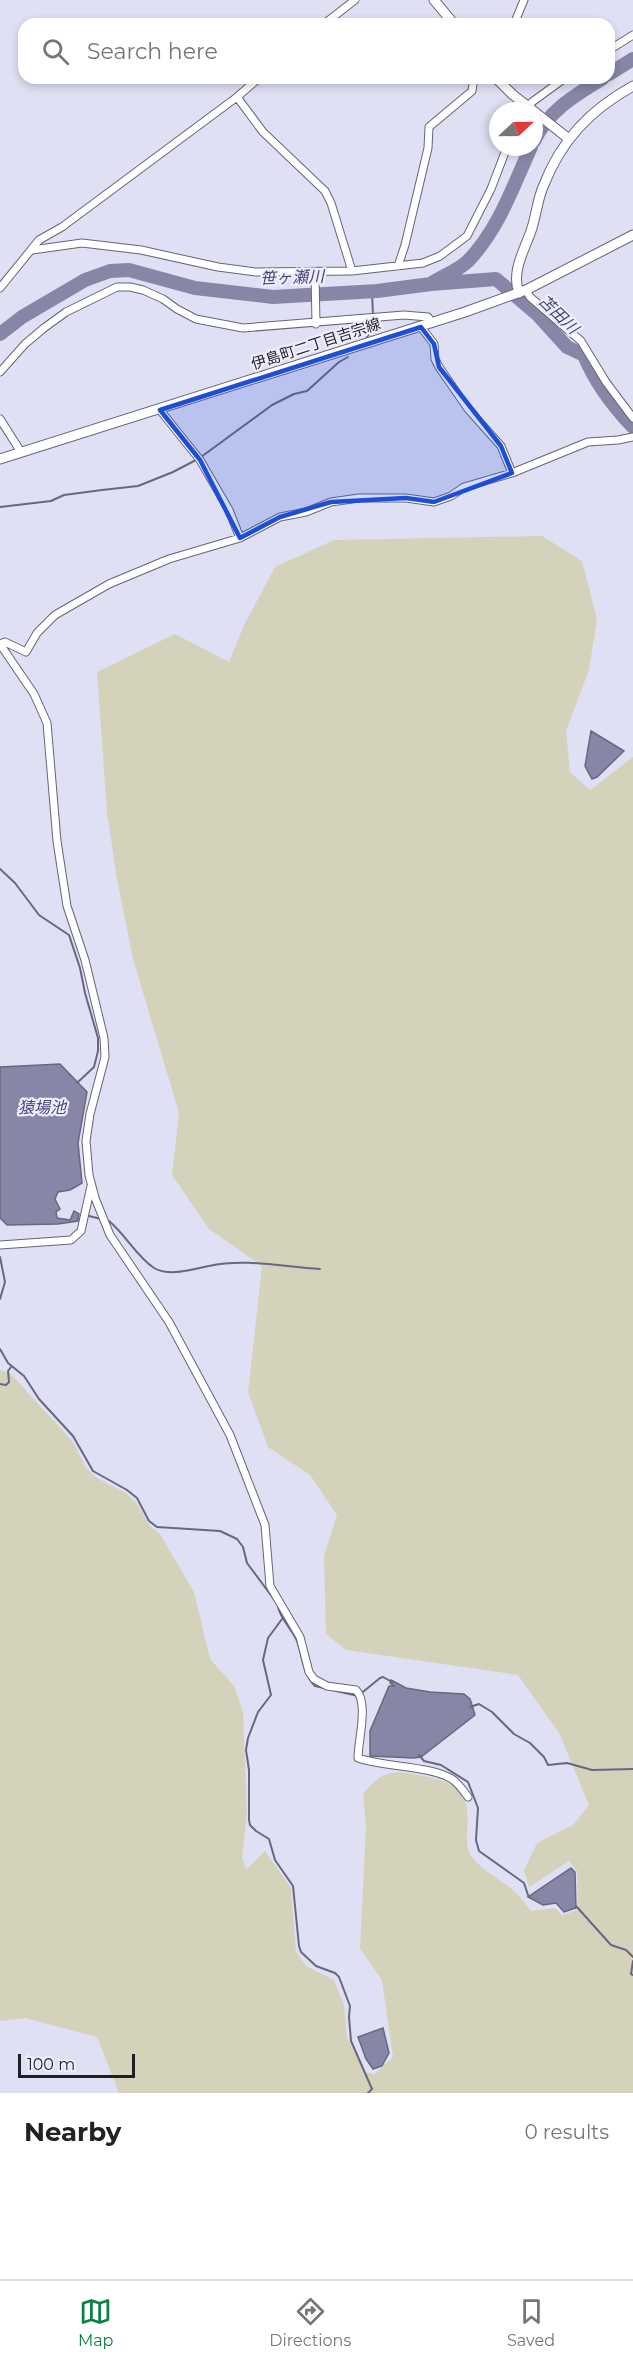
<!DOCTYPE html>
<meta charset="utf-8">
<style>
body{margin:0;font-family:Montserrat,"Noto Sans JP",sans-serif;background:#f2f2f2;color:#222}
.compass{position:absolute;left:489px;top:102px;width:54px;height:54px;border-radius:50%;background:#fff;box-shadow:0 3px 9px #0003;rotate:68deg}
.scale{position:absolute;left:18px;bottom:15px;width:117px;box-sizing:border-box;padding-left:6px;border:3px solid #1f1f26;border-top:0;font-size:16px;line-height:21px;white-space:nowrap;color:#1f1f26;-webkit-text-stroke:4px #eeedfe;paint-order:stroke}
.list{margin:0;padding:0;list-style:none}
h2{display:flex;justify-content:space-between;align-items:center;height:78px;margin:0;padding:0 24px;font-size:26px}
h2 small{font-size:20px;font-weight:400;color:#767676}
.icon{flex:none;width:33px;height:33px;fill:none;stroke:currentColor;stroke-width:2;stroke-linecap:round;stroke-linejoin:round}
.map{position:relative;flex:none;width:633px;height:2093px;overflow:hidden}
.search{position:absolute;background:#fff;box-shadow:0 3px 9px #0003;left:18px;right:18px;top:18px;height:66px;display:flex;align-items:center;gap:15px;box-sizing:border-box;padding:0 21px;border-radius:18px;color:#767676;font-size:22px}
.sheet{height:186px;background:#fff}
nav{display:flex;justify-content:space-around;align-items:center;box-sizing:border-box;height:84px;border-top:2px solid #e0e0e0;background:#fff;font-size:16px;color:#767676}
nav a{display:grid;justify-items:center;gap:3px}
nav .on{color:#0b8043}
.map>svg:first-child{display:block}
</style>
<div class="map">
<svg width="633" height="2093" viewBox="0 0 633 2093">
<rect width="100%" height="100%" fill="#e0e0f4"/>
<path fill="#d5d2bb" d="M542,536L582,561L597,619L589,670L566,731L570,772L590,790L633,757V2093H119L97,2037L25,2018L0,2021V1370L10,1373L74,1443L86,1468L97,1478L126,1493L138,1505L150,1526L160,1534L194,1592L210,1659L234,1686L243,1712L247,1813L242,1856L246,1870L265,1851L291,1888L296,1951L306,1966L334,1980L344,2005L347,2037L364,2072L375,2074L393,2057L382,1980L360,1949L366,1826L363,1794C379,1774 388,1770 413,1774C452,1781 471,1786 467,1830C467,1839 466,1849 472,1857C483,1872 500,1878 514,1891C521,1897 525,1905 532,1911L555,1908L562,1915L578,1910L577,1871L569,1861L529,1887L524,1871L537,1843L573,1825L589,1805L559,1733L518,1675L346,1650L326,1634L324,1556L337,1515L310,1475L268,1447L248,1392L262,1266L209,1229L172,1175L179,1113L133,959L117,879L107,813L97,672L175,634L229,662L244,625L275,567L334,540Z"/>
<path fill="#8886a7" stroke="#686780" stroke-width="1.5" d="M591,731L624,751L597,777L592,779L585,766Z
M60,1064L87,1092L78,1143L82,1183L70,1190L58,1192L55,1199L60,1209L56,1212L57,1218L70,1220L74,1211L79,1214L78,1221L58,1224L7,1225L0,1218V1067Z
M391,1680L406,1688L430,1692L464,1694L470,1699L475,1715L421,1757L414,1758L370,1756V1731L389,1686H394L390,1683Z
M571,1868L575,1872L576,1908L564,1912L556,1903L543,1905L528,1897Z
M383,2028L389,2053L382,2066L373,2069L366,2059L358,2037Z"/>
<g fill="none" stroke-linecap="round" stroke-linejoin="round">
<path stroke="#686780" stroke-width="2" d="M372,292L373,316
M367,337L373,329V325
M201,457L272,405L294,394L307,391L339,362L348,357
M0,507L51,501L64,495L102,490L138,486L173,472L196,460
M0,869L15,883L39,915L69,935L80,968L85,993L98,1038V1051L94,1067L77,1083
M89,1216L101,1219
M109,1221C126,1235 136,1256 154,1268C169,1277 193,1269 209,1266C246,1258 283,1267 320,1269
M0,1257L5,1282L0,1299
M0,1349L8,1363L24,1376L39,1399L73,1436L93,1471L127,1490L137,1498L149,1521L157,1527L220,1531L237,1539L243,1547L247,1563L276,1602
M0,1384L6,1385L9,1382L8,1371L11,1367
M278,1607C281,1620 292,1629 297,1641C303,1657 302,1673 315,1686L358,1696L380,1678L383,1677L392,1682
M282,1619L268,1638L263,1660L271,1695L258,1712L248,1738L246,1750L249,1770V1820L250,1825L256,1831L269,1839L275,1860L293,1886L299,1946L301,1952L316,1966L335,1973L339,1977L350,2006L349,2017L351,2041L372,2089L368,2093
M470,1707L479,1704L492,1712L514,1734L530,1743L544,1757L548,1765L567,1763L592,1770L633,1769
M419,1755L424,1761L441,1765L468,1782L478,1808L476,1840L479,1851L524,1883L528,1895L530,1897
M576,1906L611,1945L626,1950L633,1957
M633,1961L631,1974L633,1975"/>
<path stroke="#8886a7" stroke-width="14" d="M609,74L633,59
M534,141C548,111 575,95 603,78
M432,283C443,276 459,270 468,261C499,229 513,186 531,147
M0,334L22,317L85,280L110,271L129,270L195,288L273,297L377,291L431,284L496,279L538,315L567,347L584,355C595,382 613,406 633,427"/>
<defs>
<path id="street" d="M324,24L355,0
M514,24L524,0
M609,50L633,35
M237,97L263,132L325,191L331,203L352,271
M525,111L532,102L565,78
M32,250L82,243L141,250L218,267L256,272L352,271L423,263L440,256L467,236L491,189L507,147
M398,266L405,245L428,148L429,127L472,91L474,78
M315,272L316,324
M0,288L39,240L62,227L237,97L259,78
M526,290L530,297L581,341L606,382L633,418
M421,327L434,344L435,359L439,367L468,409L501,446L512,473
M0,372L25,344L44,328L66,312L117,287H130L143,290L163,299L177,309L196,319L243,328L404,315L428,317L432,323
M160,410L200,460L229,510L240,538
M0,419L21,452
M0,644L34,694L47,723L57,841L67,906L85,960L104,1038L105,1057L90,1114L86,1141L89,1175L95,1198L110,1235L169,1322L230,1435L265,1525L270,1586L300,1637L309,1672L314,1679L327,1686L356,1690C369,1703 358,1740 358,1758C384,1767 431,1766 452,1779C459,1784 463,1790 468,1797
M0,644L5,642L26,652L37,633L55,615L109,584L169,559L240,538L280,517L306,512L331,502L359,498H406L434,502L451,496L464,487L512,473L588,442L618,440L633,437
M0,1245L71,1240L81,1231L91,1186"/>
<path id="secondary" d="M434,0L454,24
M496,78L512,94L569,139
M519,293C511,272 524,251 531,231C536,217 537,201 543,187C561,140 590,110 633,86
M0,459L465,312L526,290L633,235"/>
</defs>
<use href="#street" stroke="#666577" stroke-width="9"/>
<use href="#secondary" stroke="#666577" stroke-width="11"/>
<use href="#street" stroke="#fff" stroke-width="7"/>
<use href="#secondary" stroke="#fff" stroke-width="9"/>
</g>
<path fill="#1d4ed8" fill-opacity="0.2" stroke="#1d4ed8" stroke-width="4.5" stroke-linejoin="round" d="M421,327L434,344L439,367L501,446L512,473L434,502L406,498L331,502L280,517L240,538L200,460L160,410Z"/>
<g text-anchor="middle" stroke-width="4.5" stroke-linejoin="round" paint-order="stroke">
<g font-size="15" fill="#1f1f26" stroke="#eeedfe">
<text transform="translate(316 344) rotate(-18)" y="5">伊島町二丁目吉宗線</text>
</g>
<g font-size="16" font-style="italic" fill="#494475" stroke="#eeedfe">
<text transform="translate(292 277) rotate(-2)" y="6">笹ヶ瀬川</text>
<text transform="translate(559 314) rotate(44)" y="6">苫田川</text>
<text x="42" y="1113">猿場池</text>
</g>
</g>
</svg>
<svg class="compass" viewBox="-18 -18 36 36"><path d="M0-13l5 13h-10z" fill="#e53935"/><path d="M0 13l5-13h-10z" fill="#767676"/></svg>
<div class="scale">100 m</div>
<div class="search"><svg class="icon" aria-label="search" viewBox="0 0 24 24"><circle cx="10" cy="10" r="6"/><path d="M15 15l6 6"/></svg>Search here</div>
</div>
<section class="sheet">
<h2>Nearby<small>0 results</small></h2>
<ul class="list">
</ul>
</section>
<nav>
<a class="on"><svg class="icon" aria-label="map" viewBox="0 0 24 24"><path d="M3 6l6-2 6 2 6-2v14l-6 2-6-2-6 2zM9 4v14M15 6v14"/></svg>Map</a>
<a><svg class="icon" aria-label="directions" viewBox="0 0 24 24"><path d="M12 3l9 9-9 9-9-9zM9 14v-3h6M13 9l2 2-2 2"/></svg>Directions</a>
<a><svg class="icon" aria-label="saved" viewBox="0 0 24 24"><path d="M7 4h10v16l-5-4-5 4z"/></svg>Saved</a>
</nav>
